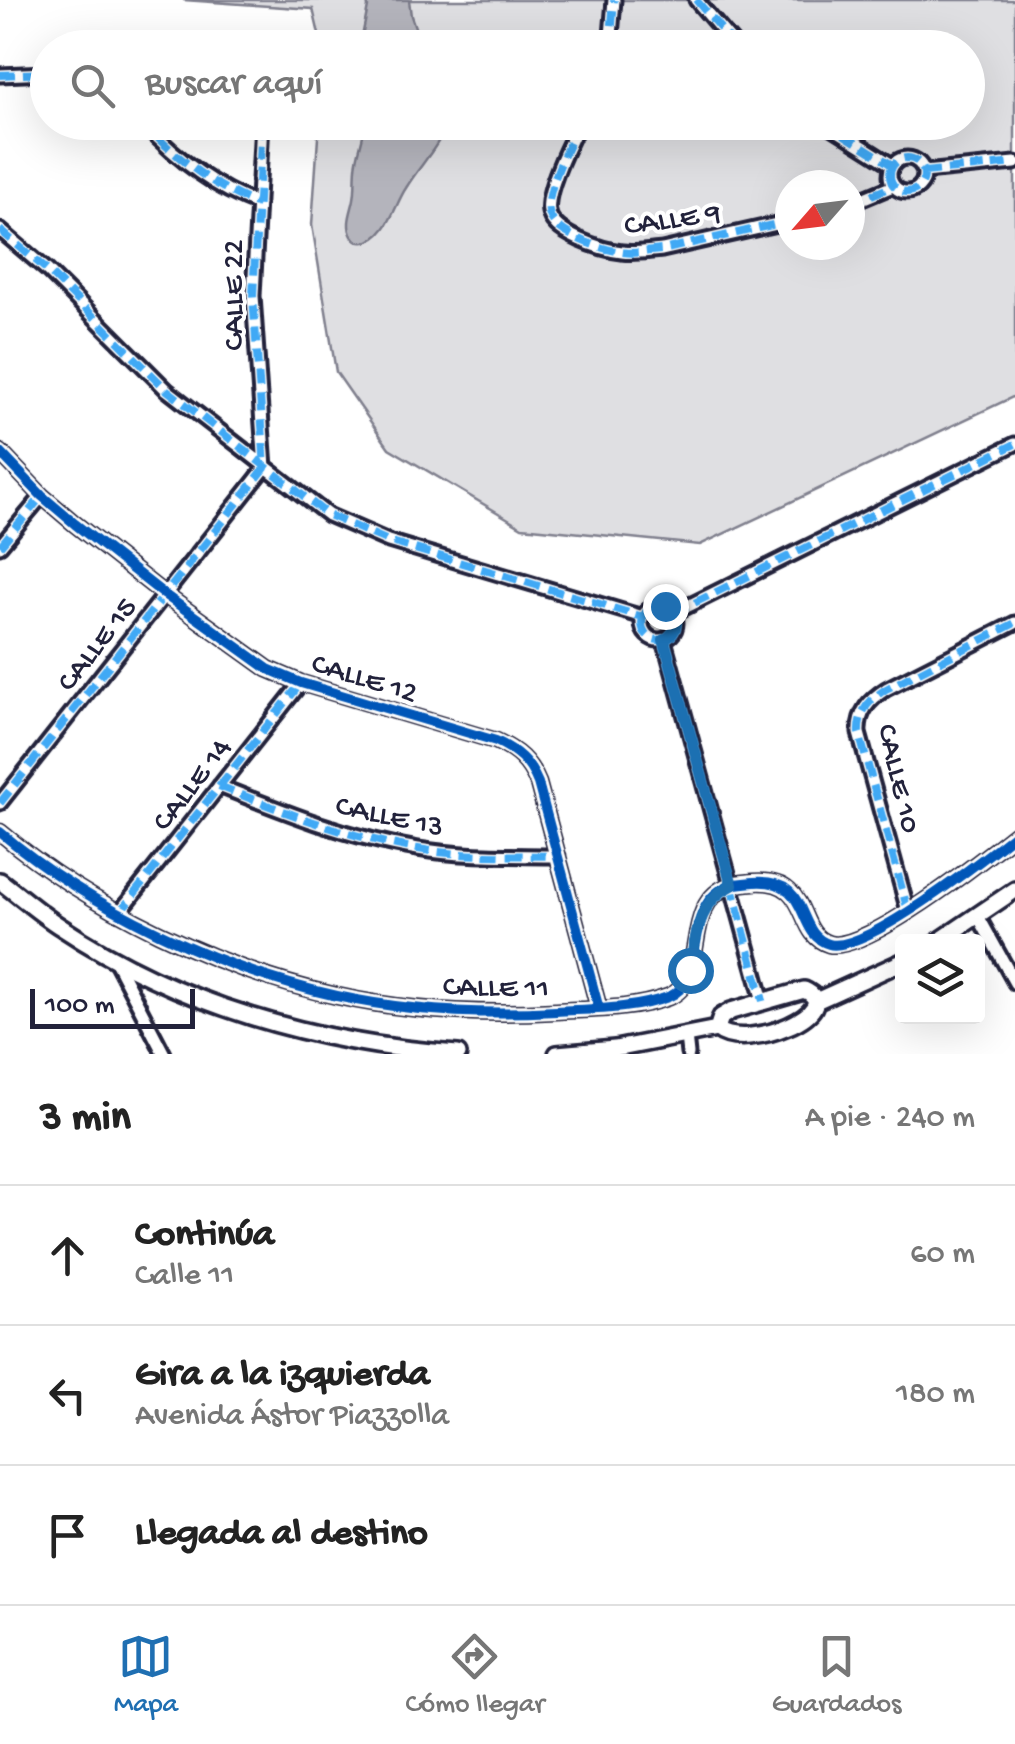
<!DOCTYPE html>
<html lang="es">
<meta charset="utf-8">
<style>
body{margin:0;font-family:"Gochi Hand",sans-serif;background:#f2f2f2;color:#222}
.controls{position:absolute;right:30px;bottom:30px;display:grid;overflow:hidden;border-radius:10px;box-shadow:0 10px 40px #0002}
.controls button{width:90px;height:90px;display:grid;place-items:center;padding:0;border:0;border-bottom:2px solid #e0e0e0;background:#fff;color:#222;font:50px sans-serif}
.compass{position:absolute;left:775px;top:170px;width:90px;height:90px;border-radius:50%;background:#fff;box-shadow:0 10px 40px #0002;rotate:242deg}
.scale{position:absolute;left:30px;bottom:25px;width:165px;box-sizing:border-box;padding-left:10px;border:5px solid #22223b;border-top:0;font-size:28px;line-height:35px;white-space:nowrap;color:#22223b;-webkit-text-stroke:8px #fff;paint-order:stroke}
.stop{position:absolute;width:30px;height:30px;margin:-22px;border:8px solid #1f6fb2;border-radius:50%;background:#fff}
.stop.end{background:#1f6fb2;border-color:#fff;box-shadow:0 2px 10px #0008}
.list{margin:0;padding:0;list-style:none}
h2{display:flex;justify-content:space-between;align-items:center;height:130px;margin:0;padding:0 40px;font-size:42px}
h2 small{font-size:32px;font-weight:400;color:#767676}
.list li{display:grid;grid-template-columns:65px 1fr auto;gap:30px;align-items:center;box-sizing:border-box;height:140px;padding:0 40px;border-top:2px solid #e0e0e0}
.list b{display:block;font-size:38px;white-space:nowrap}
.list p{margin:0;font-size:32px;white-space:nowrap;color:#767676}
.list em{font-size:32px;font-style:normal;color:#767676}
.icon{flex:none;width:55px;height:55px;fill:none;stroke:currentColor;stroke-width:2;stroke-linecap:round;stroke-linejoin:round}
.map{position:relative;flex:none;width:1015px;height:1054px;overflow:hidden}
.search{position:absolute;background:#fff;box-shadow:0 10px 40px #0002;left:30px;right:30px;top:30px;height:110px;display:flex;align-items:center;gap:25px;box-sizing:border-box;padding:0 35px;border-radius:55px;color:#767676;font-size:38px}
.sheet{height:550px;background:#fff}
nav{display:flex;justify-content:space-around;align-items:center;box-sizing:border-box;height:140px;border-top:2px solid #e0e0e0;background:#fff;font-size:28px;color:#767676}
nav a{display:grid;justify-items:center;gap:5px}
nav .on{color:#1f6fb2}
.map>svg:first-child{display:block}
</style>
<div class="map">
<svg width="1015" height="1054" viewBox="0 0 1015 1054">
<rect width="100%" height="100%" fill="#fff"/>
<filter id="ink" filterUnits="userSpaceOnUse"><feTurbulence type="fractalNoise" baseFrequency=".01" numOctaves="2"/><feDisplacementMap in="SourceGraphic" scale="20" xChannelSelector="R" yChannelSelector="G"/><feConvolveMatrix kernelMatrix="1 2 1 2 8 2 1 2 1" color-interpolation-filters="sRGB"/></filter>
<g filter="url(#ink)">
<path fill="#dfdfe2" stroke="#80808e" stroke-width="2.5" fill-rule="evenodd" d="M183,0H1015V396L700,545L522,527L389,448L336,372L312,225L319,123L968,122V48L322,47L313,9ZM790,185H850V245H790Z"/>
<path fill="#b4b4bc" stroke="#7a7a88" stroke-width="2.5" d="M367,0H409L411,16L422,47H360L368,7Z
M365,123H447C439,147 419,166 406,188C395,204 388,238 365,242C359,243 356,242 352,236C345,224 352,211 354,199C356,189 355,178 356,168C357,153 364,138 365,123Z"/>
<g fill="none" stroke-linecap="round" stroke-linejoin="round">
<defs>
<path id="street" d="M696,0L737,48
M610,48L614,0
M0,75L48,73
M142,122C174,156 214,188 258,204
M580,122C570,142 545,191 549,212C552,234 603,250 622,252C635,254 649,251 662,250L790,221
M824,122L892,165
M890 175a17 17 0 1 1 34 0a17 17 0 1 1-34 0Z
M924,172L1015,163
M850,204L893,186
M0,230L47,270L167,390L328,515L388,541L643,617
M0,452L42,496L75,524L165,595L268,669L301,683L496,741C517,751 529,761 538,783L599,1009
M0,546L42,496
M642 623a17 17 0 1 1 34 0a17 17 0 1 1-34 0Z
M674,613L1015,444
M664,640L763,1001
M219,786C284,812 349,838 418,849C464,857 512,855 558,856
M0,803L265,468L253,296L262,122
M0,832C90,908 222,971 337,996C409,1012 483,1015 556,1011C592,1009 633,1010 668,997C711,981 678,903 731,885C738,883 746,883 754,882C813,878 794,934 829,944C864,954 986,857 1015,834
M908,911L859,733C858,712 869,700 886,689L1015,623
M119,913L301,683
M978,916L1015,983
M115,960L164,1054
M686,1036L688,1054"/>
<path id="secondary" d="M0,881C20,896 39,913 61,927C178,1005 319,1045 458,1054
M938,942L1015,890
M804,990C849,1009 746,1054 717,1029L721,1017L731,1011Z
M816,1001L902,962
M557,1054L615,1049L717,1029"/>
</defs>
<use href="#street" stroke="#22223b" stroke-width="19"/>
<use href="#secondary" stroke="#22223b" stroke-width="22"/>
<use href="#street" stroke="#fff" stroke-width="11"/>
<use href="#secondary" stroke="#fff" stroke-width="15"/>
<path stroke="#3fa9f5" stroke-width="8" stroke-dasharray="15 8" stroke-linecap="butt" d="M696,0L737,48
M610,48L614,0
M0,75L48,73
M142,122C174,156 214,188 258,204
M580,122C570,142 545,191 549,212C552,234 603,250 622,252C635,254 649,251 662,250L790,221
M824,122L892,165
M890 175a17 17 0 1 1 34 0a17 17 0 1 1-34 0Z
M924,172L1015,163
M850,204L893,186
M0,230L47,270L167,390L328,515L388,541L643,617
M0,546L42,496
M642 623a17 17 0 1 1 34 0a17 17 0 1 1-34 0Z
M674,613L1015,444
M664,640L763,1001
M219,786C284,812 349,838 418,849C464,857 512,855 558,856
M0,803L265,468L253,296L262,122
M908,911L859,733C858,712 869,700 886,689L1015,623
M119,913L301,683"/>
<defs>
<path id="cycleway" d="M0,452L42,496L75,524L165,595L268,669L301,683L496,741C517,751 529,761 538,783L599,1009
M0,832C90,908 222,971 337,996C409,1012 483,1015 556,1011C592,1009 633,1010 668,997C711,981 678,903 731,885C738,883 746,883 754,882C813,878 794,934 829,944C864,954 986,857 1015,834"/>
</defs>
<use href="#cycleway" stroke="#fff" stroke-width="16"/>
<use href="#cycleway" stroke="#0057b8" stroke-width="10"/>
</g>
</g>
<g fill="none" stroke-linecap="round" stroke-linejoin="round" filter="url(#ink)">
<path stroke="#1f6fb2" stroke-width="12" d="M665,606C681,615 679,632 664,640L732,885C697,902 696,937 690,970"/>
</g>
<g text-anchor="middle" stroke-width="8" stroke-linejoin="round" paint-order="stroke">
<g font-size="30" fill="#22223b" stroke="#fff">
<text transform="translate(672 217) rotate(-8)" y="10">CALLE 9</text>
<text transform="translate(232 295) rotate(-90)" y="10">CALLE 22</text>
<text transform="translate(95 643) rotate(-52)" y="10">CALLE 15</text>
<text transform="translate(365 676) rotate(17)" y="10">CALLE 12</text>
<text transform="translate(901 778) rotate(77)" y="10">CALLE 10</text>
<text transform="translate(190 783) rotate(-52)" y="10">CALLE 14</text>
<text transform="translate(390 814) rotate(12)" y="10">CALLE 13</text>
<text transform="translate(496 985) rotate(1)" y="10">CALLE 11</text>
</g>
</g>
</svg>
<div class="controls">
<button><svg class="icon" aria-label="layers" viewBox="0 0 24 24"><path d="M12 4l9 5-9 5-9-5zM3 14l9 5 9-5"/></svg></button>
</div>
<svg class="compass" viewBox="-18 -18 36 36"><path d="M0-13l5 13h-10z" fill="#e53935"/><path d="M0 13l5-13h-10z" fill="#767676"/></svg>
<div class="scale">100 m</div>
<div class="stop" style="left:690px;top:970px"></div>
<div class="stop end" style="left:665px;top:606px"></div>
<div class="search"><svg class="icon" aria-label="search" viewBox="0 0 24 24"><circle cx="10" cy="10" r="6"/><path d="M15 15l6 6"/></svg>Buscar aquí</div>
</div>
<section class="sheet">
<h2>3 min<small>A pie · 240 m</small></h2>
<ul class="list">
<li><svg class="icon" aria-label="ahead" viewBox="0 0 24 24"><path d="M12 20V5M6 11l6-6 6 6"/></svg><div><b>Continúa</b><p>Calle 11</p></div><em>60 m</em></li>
<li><svg class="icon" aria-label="left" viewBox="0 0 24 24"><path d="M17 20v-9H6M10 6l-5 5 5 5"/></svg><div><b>Gira a la izquierda</b><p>Avenida Ástor Piazzolla</p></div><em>180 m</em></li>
<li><svg class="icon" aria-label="arrive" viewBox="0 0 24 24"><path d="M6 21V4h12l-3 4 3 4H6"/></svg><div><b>Llegada al destino</b></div></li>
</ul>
</section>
<nav>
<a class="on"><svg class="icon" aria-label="map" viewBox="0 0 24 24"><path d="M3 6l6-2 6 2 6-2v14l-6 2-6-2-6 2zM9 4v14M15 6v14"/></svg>Mapa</a>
<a><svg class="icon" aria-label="directions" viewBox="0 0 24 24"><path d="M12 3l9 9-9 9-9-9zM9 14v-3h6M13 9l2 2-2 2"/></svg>Cómo llegar</a>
<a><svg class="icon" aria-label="saved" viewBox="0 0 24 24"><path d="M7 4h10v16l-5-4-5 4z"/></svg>Guardados</a>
</nav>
